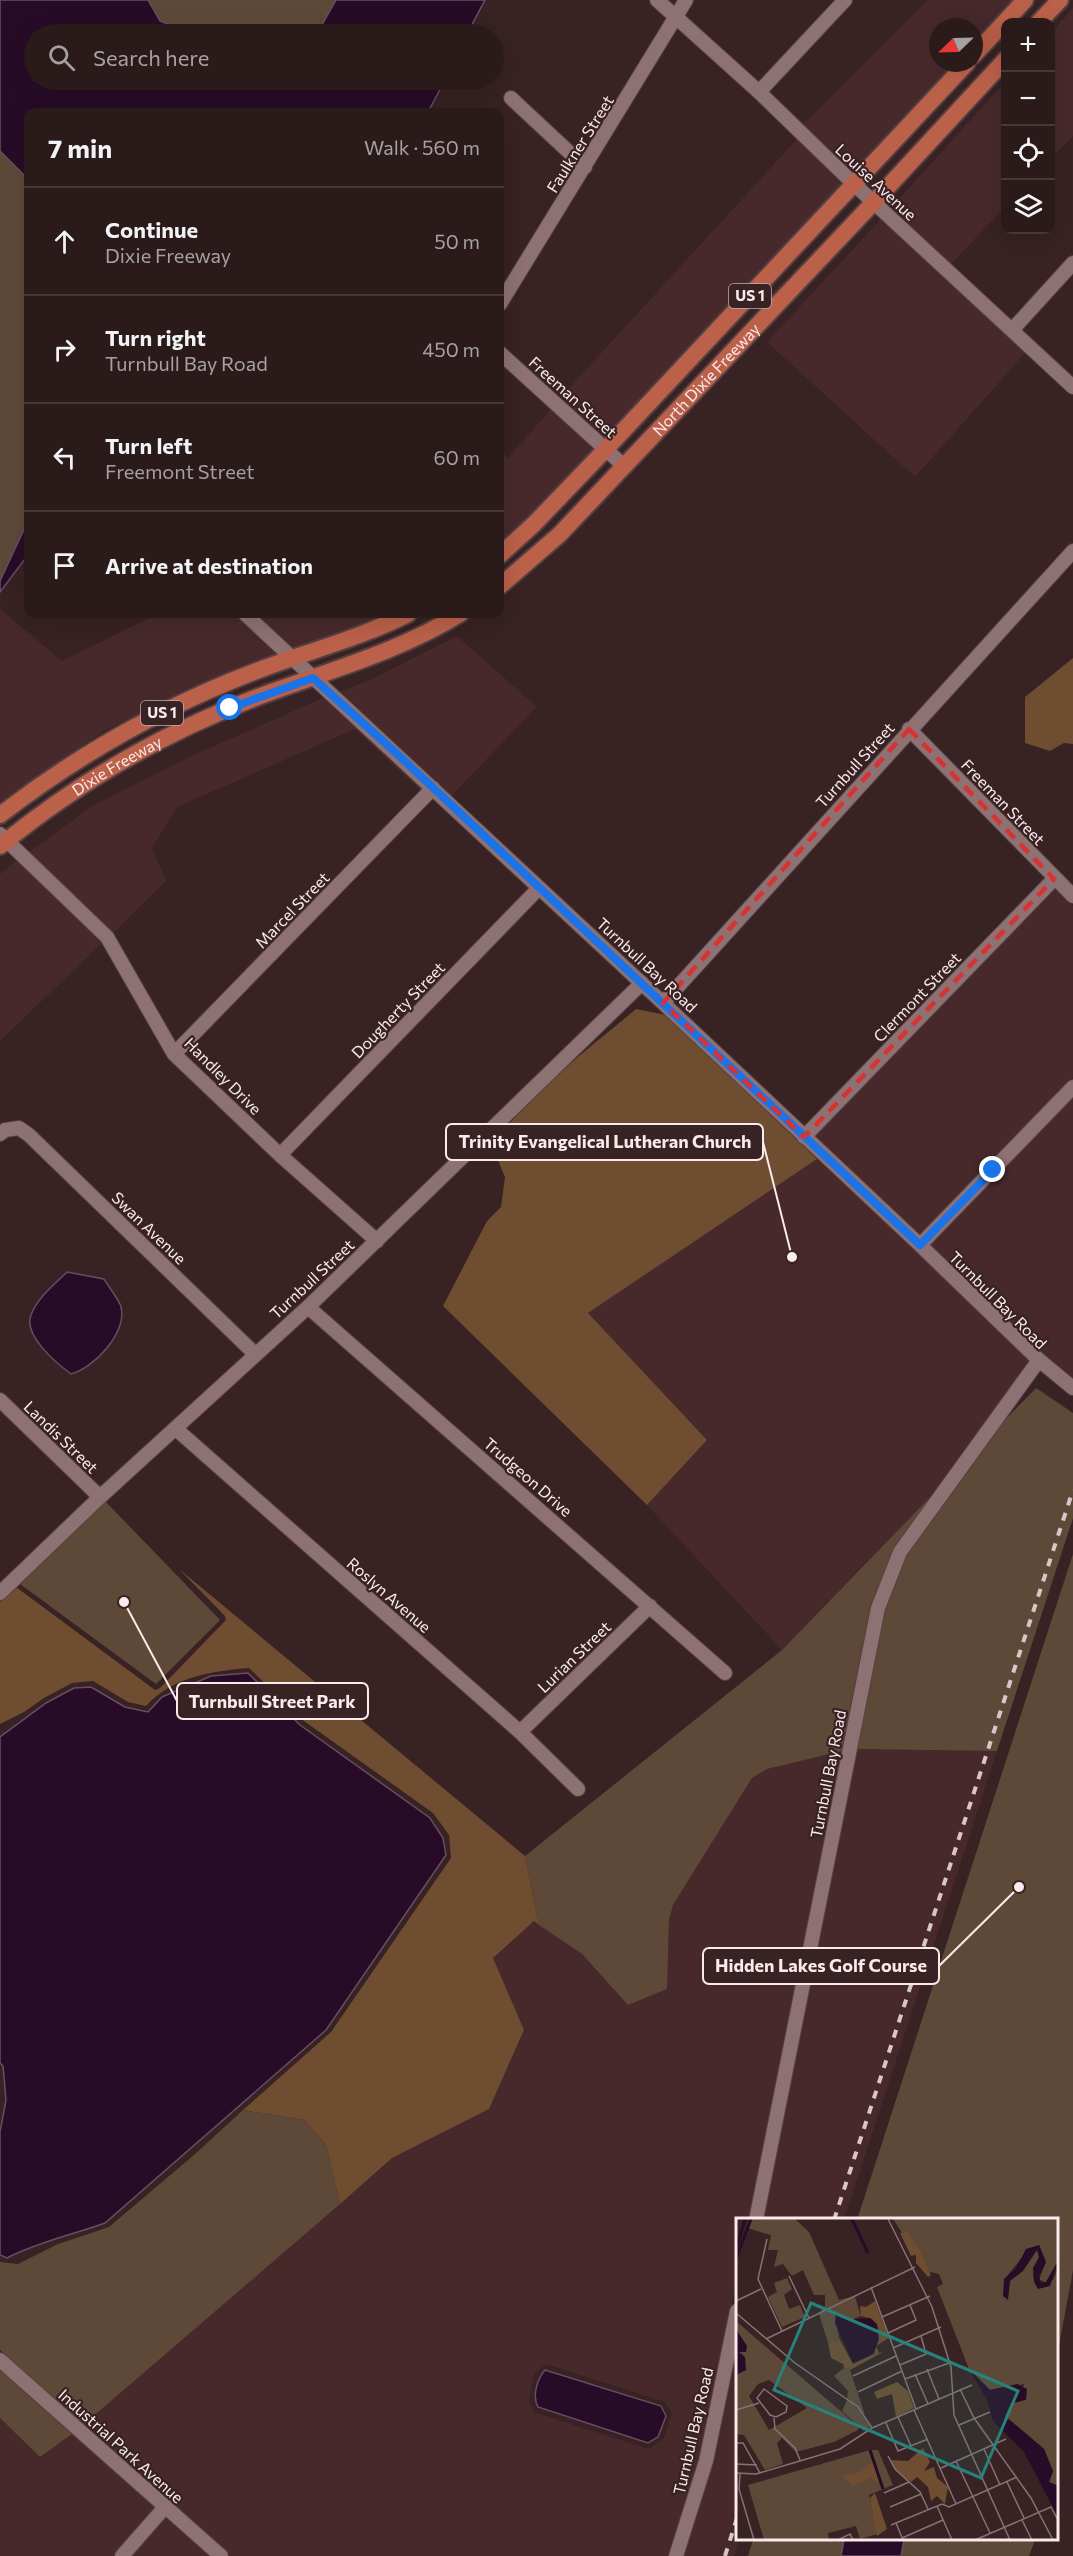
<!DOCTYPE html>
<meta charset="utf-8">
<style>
body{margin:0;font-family:Commissioner,sans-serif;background:#322323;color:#f1f3f6}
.controls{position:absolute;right:18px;top:18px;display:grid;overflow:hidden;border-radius:12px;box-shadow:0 6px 24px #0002}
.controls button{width:54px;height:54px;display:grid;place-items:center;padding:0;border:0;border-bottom:2px solid #463839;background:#2a1a1a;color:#f1f3f6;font:30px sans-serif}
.compass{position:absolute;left:929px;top:18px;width:54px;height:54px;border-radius:50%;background:#2a1a1a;box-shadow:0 6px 24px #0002;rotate:247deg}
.stop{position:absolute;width:18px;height:18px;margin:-14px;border:4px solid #1a73e8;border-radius:50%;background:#fff}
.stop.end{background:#1a73e8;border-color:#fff;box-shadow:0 2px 6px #0008}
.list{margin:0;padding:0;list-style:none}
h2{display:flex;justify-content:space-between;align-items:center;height:78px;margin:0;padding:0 24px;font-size:26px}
h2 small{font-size:20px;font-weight:400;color:#a5a1a2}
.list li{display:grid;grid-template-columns:39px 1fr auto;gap:18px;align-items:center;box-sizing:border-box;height:108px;padding:0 24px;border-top:2px solid #463839}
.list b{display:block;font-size:22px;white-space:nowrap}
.list p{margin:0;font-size:20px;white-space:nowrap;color:#a5a1a2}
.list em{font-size:20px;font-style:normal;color:#a5a1a2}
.icon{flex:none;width:33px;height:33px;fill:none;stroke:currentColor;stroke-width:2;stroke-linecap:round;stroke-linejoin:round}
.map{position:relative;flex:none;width:1073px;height:2556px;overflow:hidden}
.search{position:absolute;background:#2a1a1a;box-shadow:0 6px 24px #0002;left:24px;top:24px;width:480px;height:66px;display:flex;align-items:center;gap:15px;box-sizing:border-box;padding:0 21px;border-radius:33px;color:#a5a1a2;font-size:22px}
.panel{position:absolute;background:#2a1a1a;box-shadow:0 6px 24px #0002;left:24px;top:108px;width:480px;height:510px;border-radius:12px}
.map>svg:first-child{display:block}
</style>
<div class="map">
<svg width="1073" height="2556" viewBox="0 0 1073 2556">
<rect width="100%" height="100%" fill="#382223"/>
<path fill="#47292c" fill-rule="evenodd" d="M928,0H1016L974,46V27H938V63H958L855,176L803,125Z
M1073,8V136L1051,159V33Z
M1005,82V207L951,264L890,209Z
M797,139L845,186L606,439L560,398Z
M881,219L1026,352L915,477L767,342Z
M551,409L597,449L529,520L500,546V451L508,458Z
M0,609L62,661L157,614H234L279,656L228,675L107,729L0,802Z
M255,614H394L294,651Z
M457,636L537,707L451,796L339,692L370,680Z
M325,697L423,789L421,791L355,729L177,807L152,848L166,881L113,933L29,852L94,805L187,758Z
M17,860L102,943L0,1041V874Z
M1054,888L1073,906V1078L921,1236L813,1137Z
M1073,1096V1379L1043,1355L930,1244Z
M817,1159L915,1250L1030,1362L936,1491L782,1650L647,1505L707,1440L588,1313Z
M857,1749L997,1751L844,2220H763Z
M842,1751L749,2220H737V2278L699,2460L669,2556H231L83,2425L392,2158L489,2109L523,2030L493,1958L534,1921L582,1954L628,2005L666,1989L669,1920L673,1905L752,1778L767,1769ZM546,2364L665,2402L672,2413L664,2438L651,2448H645L534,2412L529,2401L534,2374Z
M737,2345V2540H739L734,2556H683L713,2462Z
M0,2418L40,2457L72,2434L156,2508L113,2556H0Z
M165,2517L210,2556H131Z"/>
<path fill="#5e4939" d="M148,0H336L319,30L305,34H192L160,21Z
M0,151L28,179V521L0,581Z
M1036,1388L1073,1413V1518L997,1751L857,1749L885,1609L906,1554L999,1426Z
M936,1491L894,1550L871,1606L842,1751L767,1769L752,1778L673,1905L669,1920L667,1989L628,2005L582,1954L539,1925L525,1856L782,1650Z
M105,1501L220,1620L156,1684L20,1584Z
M1073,1554V2270L1057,2357L1056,2220H857Z
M243,2110L304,2120L326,2145L340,2204L83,2425L0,2350V2262L18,2264L58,2244L109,2227L194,2155Z
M0,2369L72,2434L40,2457L0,2418Z
M753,2540H1035L1029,2556H748Z"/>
<path fill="#6f4d31" d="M1073,658V744L1064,743L1050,751L1025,743V697Z
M636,1009L666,1015L817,1159L588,1313L707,1440L647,1505L443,1306L487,1221L501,1207L505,1177L492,1146C531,1091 585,1052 636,1009Z
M179,1569L525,1856L539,1925L534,1921L493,1958L524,2030L489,2109L392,2158L340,2204L326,2145L304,2120L243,2110L331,2032L451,1858L449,1835L433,1813L304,1721L249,1668C212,1671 172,1677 146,1706L128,1702L93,1681L72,1683L44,1698L24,1712L0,1724V1602L16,1587L155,1690L160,1688L226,1620L225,1616Z"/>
<path fill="#280c27" stroke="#674f62" stroke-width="1.5" d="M0,0H148L160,21L192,34H34V80H445L428,112H28V179L0,151Z
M336,0H485L467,34H305L319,30Z
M28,521V555L0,592V581Z
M67,1272L104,1279C108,1286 120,1301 121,1307C127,1333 94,1368 71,1374C56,1363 23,1335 31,1315C37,1298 55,1284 67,1272Z
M248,1673L300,1725L430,1818L443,1838L446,1855L326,2030L105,2223C72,2235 38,2242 7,2258L0,2255V2132L6,2100L3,2066L0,2063V1737L46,1703L74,1688L91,1687L125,1707L148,1712L162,1697L211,1676Z
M545,2370L661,2406L666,2416L658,2437L648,2443L538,2407C532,2396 537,2379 545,2370Z
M844,2540H904L901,2556H841Z"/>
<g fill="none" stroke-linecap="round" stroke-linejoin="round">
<defs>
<path id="minor" d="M657,0L759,92L855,185L1073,387
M759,92L845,0
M511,98L585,167
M500,304L686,0
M1012,330L1073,263
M500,353L624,466
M245,614L663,1003L920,1245L1039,1360L1073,1388
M909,729L1073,896
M0,834L107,937L174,1054L280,1155L377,1241
M663,1003L1073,551
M174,1054L433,788
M0,1134L5,1130L19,1128L29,1135L254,1353
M804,1137L1054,879
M280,1155L539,888
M920,1245L1073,1087
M308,1307L725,1673
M0,1400L100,1497
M176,1429L520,1732L578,1789
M0,1593L100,1497L308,1307L642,983
M520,1732L650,1606
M756,2220L878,1608L900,1552L1039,1360
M0,2360L221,2556
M122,2556L165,2507
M676,2556L706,2461L737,2311"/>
<g id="major">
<path d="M1039,22L1060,0"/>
<path d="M974,55L1025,0"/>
<path d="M500,555L534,524L606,449L967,63"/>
<path id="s1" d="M500,586L560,534L873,203L1006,59"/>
<path d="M0,815C79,754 166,705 259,670C309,651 360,638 408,614"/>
<path id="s2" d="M0,846C78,782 169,730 263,695C331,670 398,652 460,614"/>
</g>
</defs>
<use href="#minor" stroke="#544042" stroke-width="16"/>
<use href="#major" stroke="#544042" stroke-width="20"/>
<use href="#minor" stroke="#8d7173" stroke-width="14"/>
<use href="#major" stroke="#bb614a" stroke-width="16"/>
<path stroke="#d8c7c8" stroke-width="4" stroke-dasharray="8 8" stroke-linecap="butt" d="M834,2220L1073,1490
M725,2556L737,2518"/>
</g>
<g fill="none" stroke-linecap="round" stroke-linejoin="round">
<path stroke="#1a73e8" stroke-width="8" d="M230,708L313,678L395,752L920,1245L993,1170"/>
</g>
<path fill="none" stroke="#d83232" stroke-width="4.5" stroke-dasharray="12 8" stroke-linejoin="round" d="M909,729L1054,879L804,1137L663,1003Z"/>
<g text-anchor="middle" stroke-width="4.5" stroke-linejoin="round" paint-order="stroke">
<g fill="#382223" stroke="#c0aeaf" stroke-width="1.5">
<rect x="729" y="284" width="42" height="24" rx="4.5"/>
<rect x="141" y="701" width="42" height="24" rx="4.5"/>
</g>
<g font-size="15" font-weight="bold" fill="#faeaeb">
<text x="750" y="301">US 1</text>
<text x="162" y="718">US 1</text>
</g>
<g font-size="16" fill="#faeaeb" stroke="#382223">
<text transform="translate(580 144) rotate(-58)" y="6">Faulkner Street</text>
<text transform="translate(876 182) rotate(43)" y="6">Louise Avenue</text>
<text dy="6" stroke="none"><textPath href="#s1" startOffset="292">North Dixie Freeway</textPath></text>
<text transform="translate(573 397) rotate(42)" y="6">Freeman Street</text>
<text transform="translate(855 765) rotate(-48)" y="6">Turnbull Street</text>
<text dy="6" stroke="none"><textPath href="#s2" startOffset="142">Dixie Freeway</textPath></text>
<text transform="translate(1003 802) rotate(46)" y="6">Freeman Street</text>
<text transform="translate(292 910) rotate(-46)" y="6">Marcel Street</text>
<text transform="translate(647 965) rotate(43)" y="6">Turnbull Bay Road</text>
<text transform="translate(917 997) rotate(-46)" y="6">Clermont Street</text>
<text transform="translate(398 1010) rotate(-46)" y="6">Dougherty Street</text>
<text transform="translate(223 1076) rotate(45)" y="6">Handley Drive</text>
<text transform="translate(149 1228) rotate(44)" y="6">Swan Avenue</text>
<text transform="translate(312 1279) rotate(-43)" y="6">Turnbull Street</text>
<text transform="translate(998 1300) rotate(45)" y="6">Turnbull Bay Road</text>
<text transform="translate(61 1437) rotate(44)" y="6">Landis Street</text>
<text transform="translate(528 1477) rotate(41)" y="6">Trudgeon Drive</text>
<text transform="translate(389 1595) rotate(41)" y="6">Roslyn Avenue</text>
<text transform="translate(574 1657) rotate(-44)" y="6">Lurian Street</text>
<text transform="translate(828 1774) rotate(-79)" y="6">Turnbull Bay Road</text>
<text transform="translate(693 2431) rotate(-77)" y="6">Turnbull Bay Road</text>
<text transform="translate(121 2446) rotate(42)" y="6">Industrial Park Avenue</text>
</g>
</g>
<g transform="translate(736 2218)">
<rect width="322" height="322" fill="#382223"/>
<path d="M14,1H59L73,14L103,82L118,78L83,95L89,88V77H78L67,52L56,58L47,46L38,49L42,32H32L35,17L11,10ZM157,1H322V43L310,64L303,62L310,44L303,27L287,38L271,58L272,76L274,63L301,32L303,39L297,58L302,70L317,62L322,50V268L313,264L317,253L308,231L269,198L275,185L284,184L288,166L254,172L233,151L201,69L207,66L203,56L191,53ZM51,60L56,71L48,77L53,91L64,87L69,99L46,109L32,79L41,74L38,65ZM119,79L125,98L115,102L99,95L103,120L100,125H92L83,96ZM0,103L123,209L122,212L98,224L60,234L46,220L41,225L47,246L29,252L8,217L0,216ZM33,162L71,190L33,212L13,178L22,166ZM108,150L114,152L129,197L111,181L112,173L98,158ZM111,182L121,189L134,209L128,213L106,193ZM134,232H142L157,267L133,277L142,316L124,321L120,308L92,315L93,322H28L12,267Z" fill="#5e4939" fill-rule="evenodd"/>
<path d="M171,14L184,33L195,57L192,59L180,45V37L175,38L164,15ZM139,83L153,120L140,128L143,135L149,133L114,152L108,150L107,146L95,140L92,125H100L103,120L117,146L138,136L142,110L136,101L125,98L124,88L130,89ZM161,164L172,173L178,190L160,199L156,176L141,181L138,174ZM187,230L194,244L188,253L198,249L201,260L212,269L209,286L201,278L195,283L192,269L181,259L175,264L159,251L155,242L172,243ZM138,243L143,265L135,260L117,268L105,257L120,256ZM139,275L151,311L141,318L134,280Z" fill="#6f4d31"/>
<path d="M303,27L310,44L303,58L305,65L310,64L322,43L314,68L302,71L298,64L297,50L303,39L301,32L287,53L274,63L272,82L267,78L268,61L280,50L290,31ZM100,95L115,102L134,100L141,106L143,121L138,135L117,145L99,105ZM0,111L11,128L10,134H3L9,139L10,152L0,157ZM233,151L254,172L281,166L291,171L290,182L275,185L269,198L308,231L317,253L313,264L322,268V299L288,234L257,203L251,182Z" fill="#280c27"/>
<path fill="none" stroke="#280c27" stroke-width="3" d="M116,1L132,35M0,32L9,1M0,41L15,1M134,232L147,271"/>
<path fill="none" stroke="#867273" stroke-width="1.5" d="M152,1L196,89L215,149L218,197L274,322M31,21L22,61L46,113M53,58L73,100M135,69L180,191M0,83L25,71M0,95L59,145L122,189L136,210M146,99L194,78M152,115L180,102L174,87M30,121L179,49M157,130L205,109M164,147L190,136L185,118M191,151L203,181M179,156L192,186M117,158L160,138M169,161L216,144M28,171L51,188L50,194L40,199L34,197L21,180ZM224,171L238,200L295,280L317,322M122,174L166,153M0,192L23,185M178,192L220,286M162,199L175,228M38,200L39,211L59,230L64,242M150,205L162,233L192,221M223,207L254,194M0,225H7L24,255M248,231L264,267M152,238L159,251L184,274L192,291M220,243L254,315M0,246L21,247M205,250L270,221M0,255L20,256L104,231L136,210L236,167M4,256L3,271L18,322M271,264L288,300M148,275L173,264M201,288L216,322M154,289L185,276M286,302L296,322M160,305L167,322M155,307L206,286L213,289L281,259M166,320L207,302M102,322L114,316L117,322M239,322L315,289L323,304"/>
<path fill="#26827a" fill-opacity="0.15" stroke="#26827a" stroke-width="3" d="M75,85L282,173L245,260L38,172Z"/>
<rect width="322" height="322" fill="none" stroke="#faeaeb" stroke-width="3"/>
</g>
<path fill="none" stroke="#faeaeb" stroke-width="2" d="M792 1257L763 1142M124 1602L177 1701M1019 1887L939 1966"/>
<g fill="#faeaeb" stroke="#382223" stroke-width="2">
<circle cx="792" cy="1257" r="6"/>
<circle cx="124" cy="1602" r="6"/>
<circle cx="1019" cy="1887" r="6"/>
</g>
<g fill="#382223" stroke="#faeaeb" stroke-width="2">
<rect x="446" y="1124" width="317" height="36" rx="6"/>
<rect x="177" y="1683" width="191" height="36" rx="6"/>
<rect x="703" y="1948" width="236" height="36" rx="6"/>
</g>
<g font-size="18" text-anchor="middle" font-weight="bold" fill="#faeaeb">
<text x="605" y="1148">Trinity Evangelical Lutheran Church</text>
<text x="272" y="1708">Turnbull Street Park</text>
<text x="821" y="1972">Hidden Lakes Golf Course</text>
</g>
</svg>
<div class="controls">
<button>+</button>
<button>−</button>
<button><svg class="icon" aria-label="locate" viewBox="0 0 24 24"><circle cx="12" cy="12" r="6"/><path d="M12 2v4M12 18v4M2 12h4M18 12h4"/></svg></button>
<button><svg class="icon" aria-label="layers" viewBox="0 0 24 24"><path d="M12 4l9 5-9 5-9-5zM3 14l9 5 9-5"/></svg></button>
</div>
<svg class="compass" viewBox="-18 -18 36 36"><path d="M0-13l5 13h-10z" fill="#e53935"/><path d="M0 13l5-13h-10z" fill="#a5a1a2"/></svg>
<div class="stop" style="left:230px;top:708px"></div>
<div class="stop end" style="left:993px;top:1170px"></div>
<div class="search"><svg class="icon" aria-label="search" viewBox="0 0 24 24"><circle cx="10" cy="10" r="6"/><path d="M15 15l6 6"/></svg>Search here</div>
<section class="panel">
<h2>7 min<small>Walk · 560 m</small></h2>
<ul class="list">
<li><svg class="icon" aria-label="ahead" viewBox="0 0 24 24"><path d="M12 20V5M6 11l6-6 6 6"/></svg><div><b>Continue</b><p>Dixie Freeway</p></div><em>50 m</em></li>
<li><svg class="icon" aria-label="right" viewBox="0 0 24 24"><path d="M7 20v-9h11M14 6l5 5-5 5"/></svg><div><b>Turn right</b><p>Turnbull Bay Road</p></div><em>450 m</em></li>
<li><svg class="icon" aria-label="left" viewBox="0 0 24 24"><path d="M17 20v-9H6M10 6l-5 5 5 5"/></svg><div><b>Turn left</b><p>Freemont Street</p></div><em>60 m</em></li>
<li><svg class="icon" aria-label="arrive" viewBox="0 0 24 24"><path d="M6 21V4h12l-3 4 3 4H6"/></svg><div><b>Arrive at destination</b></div></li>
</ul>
</section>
</div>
